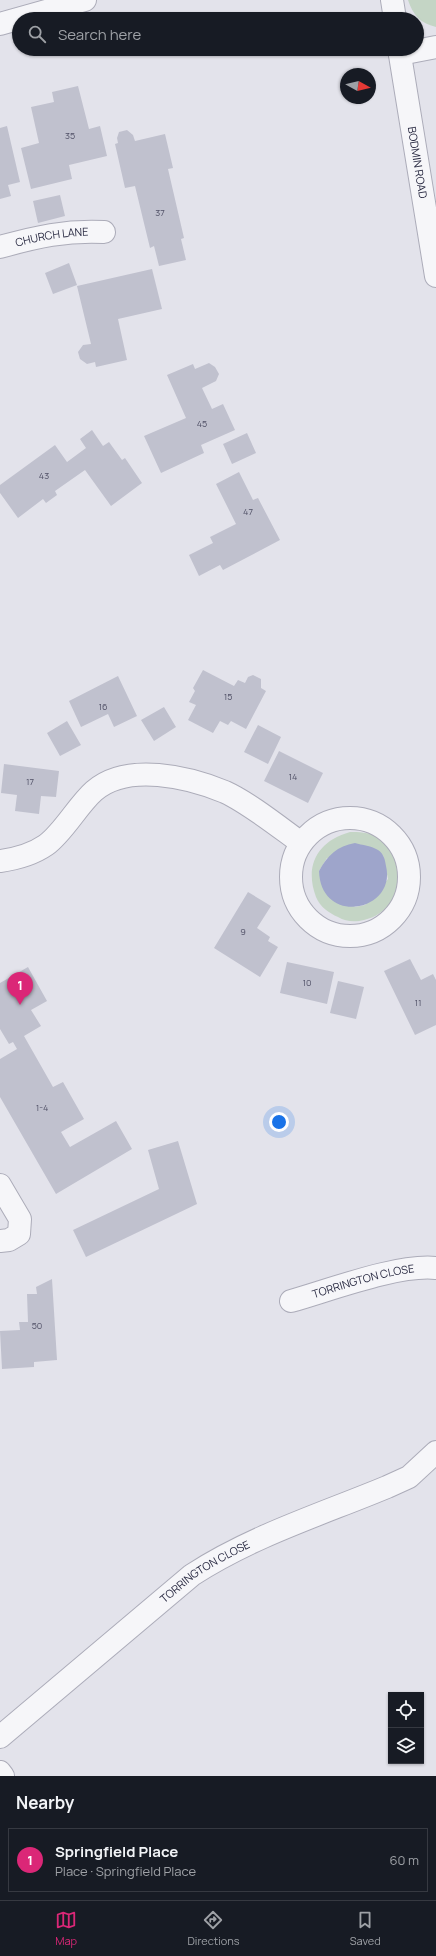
<!DOCTYPE html>
<meta charset="utf-8">
<style>
body{margin:0;font-family:Manrope,sans-serif;background:#20242c;color:#f1f3f6}
.controls{position:absolute;right:12px;bottom:12px;display:grid;overflow:hidden;border-radius:0px;box-shadow:0 1px 3px #0004}
.controls button{width:36px;height:36px;display:grid;place-items:center;padding:0;border:0;border-bottom:1px solid #363941;background:#171b24;color:#f1f3f6;font:20px sans-serif}
.compass{position:absolute;left:340px;top:68px;width:36px;height:36px;border-radius:50%;background:#171b24;box-shadow:0 1px 3px #0004;rotate:98deg}
.you{position:absolute;left:279px;top:1122px;width:14px;height:14px;margin:-10px;border:3px solid #fff;border-radius:50%;background:#1a73e8;box-shadow:0 0 0 6px #1a73e833}
.badge{display:grid;place-items:center;width:26px;height:26px;border-radius:50%;background:#db2777;color:#fff;font-size:13px;font-weight:700}
.pin{position:absolute;translate:-50% -33px;filter:drop-shadow(0 1px 2px #0008)}
.pin::after{content:'';position:absolute;top:21px;width:14px;height:12px;background:inherit;clip-path:polygon(0 0,100% 0,50% 100%)}
.list{margin:0;padding:0;list-style:none}
h2{display:flex;justify-content:space-between;align-items:center;height:52px;margin:0;padding:0 16px;font-size:17px}
h2 small{font-size:13px;font-weight:400;color:#9ea1a6}
.list li{display:grid;grid-template-columns:26px 1fr auto;gap:12px;align-items:center;box-sizing:border-box;height:64px;margin:0 8px 8px;padding:0 8px;border:1px solid #363941;border-radius:0px}
.list b{display:block;font-size:15px;white-space:nowrap}
.list p{margin:0;font-size:13px;white-space:nowrap;color:#9ea1a6}
.list em{font-size:13px;font-style:normal;color:#9ea1a6}
.icon{flex:none;width:22px;height:22px;fill:none;stroke:currentColor;stroke-width:2;stroke-linecap:round;stroke-linejoin:round}
.map{position:relative;flex:none;width:436px;height:1776px;overflow:hidden}
.search{position:absolute;background:#171b24;box-shadow:0 1px 3px #0004;left:12px;right:12px;top:12px;height:44px;display:flex;align-items:center;gap:10px;box-sizing:border-box;padding:0 14px;border-radius:22px;color:#9ea1a6;font-size:15px}
.sheet{height:124px;background:#171b24}
nav{display:flex;justify-content:space-around;align-items:center;box-sizing:border-box;height:56px;border-top:1px solid #363941;background:#171b24;font-size:11px;color:#9ea1a6}
nav a{display:grid;justify-items:center;gap:2px}
nav .on{color:#db2777}
.map>svg:first-child{display:block}
</style>
<div class="map">
<svg width="436" height="1776" viewBox="0 0 436 1776">
<rect width="100%" height="100%" fill="#e3e3eb"/>
<path fill="#c4d5c5" fill-rule="evenodd" d="M408,0H436V27C420,23 413,15 408,0Z
M350,832C359,832 368,832 377,837C415,855 403,912 364,920C356,922 346,922 338,917C329,913 320,907 316,897C304,865 318,841 350,832ZM383,855L388,879L365,905L355,907L319,871L327,858Z"/>
<path fill="#9ea5cb" d="M355,843C362,845 372,846 378,850C384,854 385,860 386,866C397,911 321,927 319,871C328,855 337,846 355,843Z"/>
<path fill="#c0c1ce" d="M78,86L89,129L100,126L107,156L69,165L72,179L31,189L21,148L39,143L31,107L54,102L52,92Z
M7,126L20,182L8,185L11,196L0,199V128Z
M127,130L133,135L135,141L165,134L173,168L168,169L184,238L181,239L186,260L159,266L154,246L150,248L135,186L125,188L115,144L118,143L117,138L119,132Z
M60,195L65,216L38,223L33,201Z
M69,263L77,285L53,294L45,273Z
M152,269L162,309L118,319L127,360L96,367L95,362L87,364L80,359L78,352L83,345L91,344L77,286Z
M209,363L215,367L219,374L216,381L202,388L212,409L223,404L235,430L201,445L204,453L161,473L144,436L186,418L167,375L193,364L195,369Z
M92,430L103,446L109,442L122,460L125,458L142,483L111,506L85,470L55,491L57,495L46,503L43,499L18,518L0,493V485L55,445L67,462L86,448L80,439Z
M247,433L256,453L232,464L223,444Z
M239,472L253,500L258,498L280,540L223,570L220,565L199,576L189,555L213,543L210,537L236,524L216,484Z
M203,670L234,686L238,680L245,683L248,677L253,675L261,679V688L266,691L246,729L231,721L228,725L220,721L213,733L188,720L196,705L189,702L195,691L193,688Z
M118,676L137,716L114,727L108,714L81,727L69,701Z
M164,707L176,727L154,741L141,720Z
M67,721L81,745L60,756L47,733Z
M258,725L281,737L268,764L244,752Z
M279,751L323,773L308,803L264,781Z
M4,764L59,771L56,797L41,796L39,814L15,811L17,795L1,793Z
M248,892L271,906L257,928L270,937L268,941L278,947L260,977L214,948Z
M410,959L421,980L433,974L436,980V1025L415,1035L384,971Z
M287,962L334,972L327,1004L280,993Z
M28,967L47,1001L31,1010L41,1026L24,1036L53,1087L63,1082L84,1119L61,1132L70,1147L116,1121L132,1149L56,1194L0,1097V1059L17,1049L13,1042L9,1044L0,1029V983Z
M338,981L364,987L356,1019L330,1013Z
M178,1141L197,1204L86,1257L73,1230L159,1189L148,1150Z
M52,1279L57,1360L34,1362V1367L2,1369L0,1331L20,1330L19,1322H28L27,1294H37L36,1287Z"/>
<g fill="none" stroke-linecap="round" stroke-linejoin="round">
<defs>
<g id="minor">
<path d="M392,0L395,19"/>
<path d="M0,24L85,0"/>
<path id="s1" d="M399,49L436,276"/>
<path d="M400,54L436,47"/>
<path id="s2" d="M0,247C36,237 66,230 104,232"/>
<circle cx="350" cy="877" r="59"/>
<path d="M0,861C15,859 33,854 46,845C63,833 78,805 94,791C127,762 189,777 225,792C249,803 279,827 301,843"/>
<path d="M0,1185L20,1219L19,1234L9,1240L0,1241"/>
<path id="s3" d="M291,1301C330,1290 398,1264 436,1268"/>
<path id="s4" d="M0,1737L192,1575C252,1536 322,1514 387,1487L409,1477L436,1452"/>
<path d="M0,1772L3,1776"/>
</g>
</defs>
<use href="#minor" stroke="#acacb9" stroke-width="24"/>
<use href="#minor" stroke="#f6f6f9" stroke-width="22"/>
</g>
<g text-anchor="middle" stroke-width="3.5" stroke-linejoin="round" paint-order="stroke">
<g font-size="9" fill="#505066">
<text x="70" y="139">35</text>
<text x="160" y="216">37</text>
<text x="202" y="427">45</text>
<text x="44" y="479">43</text>
<text x="248" y="515">47</text>
<text x="228" y="700">15</text>
<text x="103" y="710">16</text>
<text x="293" y="780">14</text>
<text x="30" y="785">17</text>
<text x="243" y="935">9</text>
<text x="307" y="986">10</text>
<text x="418" y="1006">11</text>
<text x="42" y="1111">1-4</text>
<text x="37" y="1329">50</text>
</g>
<g font-size="11" fill="#2a2b43" stroke="#f2f3f8">
<text dy="4" stroke="none"><textPath href="#s1" startOffset="115">BODMIN ROAD</textPath></text>
<text dy="4" stroke="none"><textPath href="#s2" startOffset="53">CHURCH LANE</textPath></text>
<text dy="4" stroke="none"><textPath href="#s3" startOffset="75">TORRINGTON CLOSE</textPath></text>
<text dy="4" stroke="none"><textPath href="#s4" startOffset="264">TORRINGTON CLOSE</textPath></text>
</g>
</g>
</svg>
<div class="controls">
<button><svg class="icon" aria-label="locate" viewBox="0 0 24 24"><circle cx="12" cy="12" r="6"/><path d="M12 2v4M12 18v4M2 12h4M18 12h4"/></svg></button>
<button><svg class="icon" aria-label="layers" viewBox="0 0 24 24"><path d="M12 4l9 5-9 5-9-5zM3 14l9 5 9-5"/></svg></button>
</div>
<svg class="compass" viewBox="-18 -18 36 36"><path d="M0-13l5 13h-10z" fill="#e53935"/><path d="M0 13l5-13h-10z" fill="#9ea1a6"/></svg>
<div class="you"></div>
<div class="pin badge" style="left:20px;top:1005px">1</div>
<div class="search"><svg class="icon" aria-label="search" viewBox="0 0 24 24"><circle cx="10" cy="10" r="6"/><path d="M15 15l6 6"/></svg>Search here</div>
</div>
<section class="sheet">
<h2>Nearby<small></small></h2>
<ul class="list">
<li><span class="badge">1</span><div><b>Springfield Place</b><p>Place · Springfield Place</p></div><em>60 m</em></li>
</ul>
</section>
<nav>
<a class="on"><svg class="icon" aria-label="map" viewBox="0 0 24 24"><path d="M3 6l6-2 6 2 6-2v14l-6 2-6-2-6 2zM9 4v14M15 6v14"/></svg>Map</a>
<a><svg class="icon" aria-label="directions" viewBox="0 0 24 24"><path d="M12 3l9 9-9 9-9-9zM9 14v-3h6M13 9l2 2-2 2"/></svg>Directions</a>
<a><svg class="icon" aria-label="saved" viewBox="0 0 24 24"><path d="M7 4h10v16l-5-4-5 4z"/></svg>Saved</a>
</nav>
